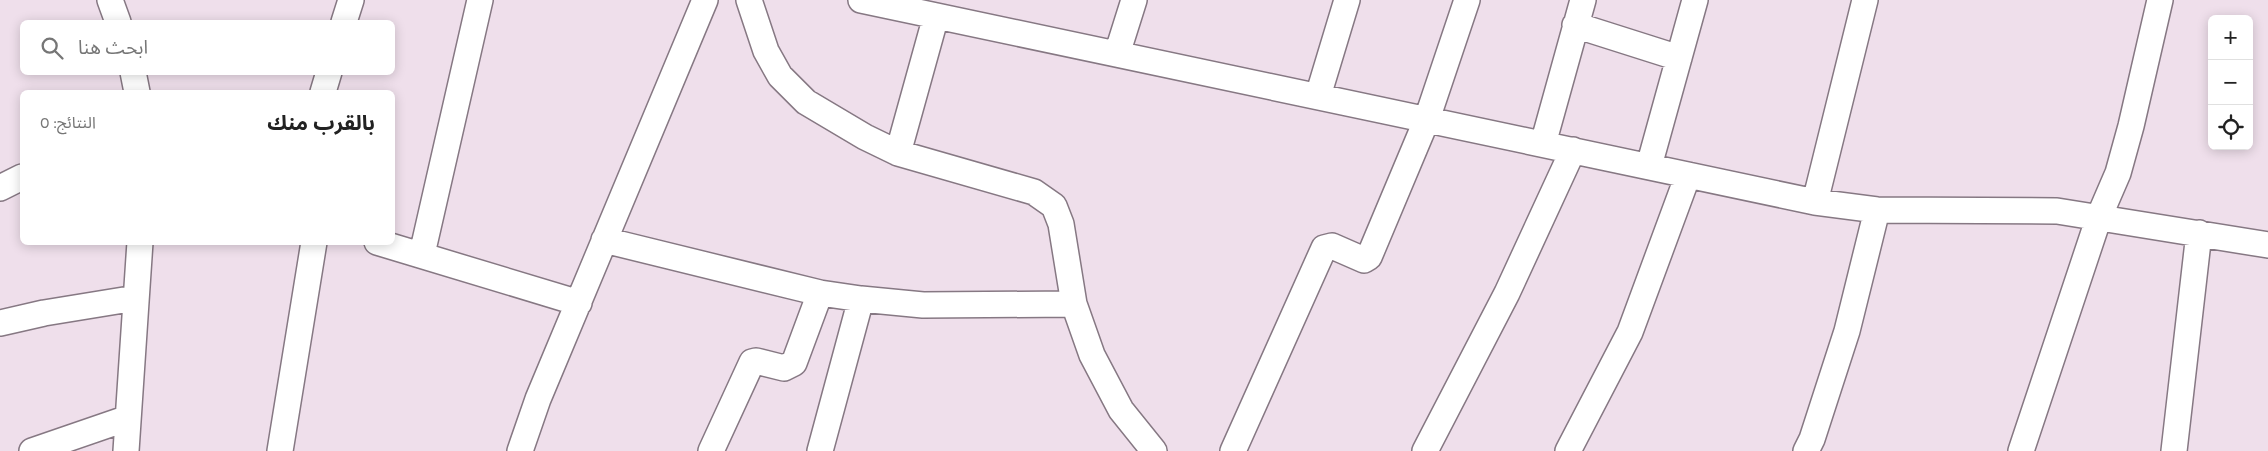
<!DOCTYPE html>
<html lang="ar">
<meta charset="utf-8">
<style>
body{margin:0;font-family:Karla,"Noto Sans Arabic",sans-serif;background:#f2f2f2;color:#222;direction:rtl}
.controls{position:absolute;right:15px;top:15px;display:grid;overflow:hidden;border-radius:8px;box-shadow:0 2px 12px #0003}
.controls button{width:45px;height:45px;display:grid;place-items:center;padding:0;border:0;border-bottom:1px solid #e0e0e0;background:#fff;color:#222;font:25px sans-serif}
.list{margin:0;padding:0;list-style:none}
h2{display:flex;justify-content:space-between;align-items:center;height:65px;margin:0;padding:0 20px;font-size:21px}
h2 small{font-size:16px;font-weight:400;color:#767676}
.icon{flex:none;width:28px;height:28px;fill:none;stroke:currentColor;stroke-width:2;stroke-linecap:round;stroke-linejoin:round}
.map{position:relative;flex:none;width:2268px;height:451px;overflow:hidden;direction:ltr}
.search{position:absolute;background:#fff;box-shadow:0 2px 12px #0003;left:20px;top:20px;width:375px;height:55px;display:flex;align-items:center;gap:12px;box-sizing:border-box;padding:0 18px;border-radius:8px;color:#767676;font-size:19px}
.panel{position:absolute;background:#fff;box-shadow:0 2px 12px #0003;left:20px;top:90px;width:375px;height:155px;border-radius:8px;direction:rtl}
.map>svg:first-child{display:block}
</style>
<div class="map">
<svg width="2268" height="451" viewBox="0 0 2268 451">
<rect width="100%" height="100%" fill="#efdfeb"/>
<g fill="none" stroke-linecap="round" stroke-linejoin="round">
<defs>
<path id="minor" d="M110,0L118,22
M749,0L766,51L780,76L806,102L865,137L898,153L1034,192L1054,206L1061,224L1074,304L1092,355L1121,410L1154,451
M861,0L1815,202L1877,210L2057,211L2268,245
M344,22L351,0
M1575,25L1679,58
M1117,54L1134,0
M133,72L137,92
M323,92L329,72
M1318,96L1347,0
M1543,144L1583,0
M898,153L936,16
M1649,166L1695,0
M0,188L22,177
M1815,202L1865,0
M604,240L820,293L861,299L923,305L1074,304
M377,242L579,303
M422,254L480,0
M0,323L44,313L136,298
M32,451L128,418
M126,451L140,242
M280,451L314,242
M520,451L538,399L705,0
M711,451L752,362L756,361L784,368L794,363L820,293
M820,451L861,299
M1233,451L1324,248L1332,246L1364,260L1369,257L1427,119L1467,0
M1425,451L1507,293L1573,150
M1568,451L1630,332L1688,175
M1806,451L1812,439L1847,331L1877,210
M2021,451L2099,217L2118,173L2131,126L2160,0
M2174,451L2199,233"/>
</defs>
<use href="#minor" stroke="#867883" stroke-width="28"/>
<use href="#minor" stroke="#fff" stroke-width="25"/>
</g>
</svg>
<div class="controls">
<button>+</button>
<button>−</button>
<button><svg class="icon" aria-label="locate" viewBox="0 0 24 24"><circle cx="12" cy="12" r="6"/><path d="M12 2v4M12 18v4M2 12h4M18 12h4"/></svg></button>
</div>
<div class="search"><svg class="icon" aria-label="search" viewBox="0 0 24 24"><circle cx="10" cy="10" r="6"/><path d="M15 15l6 6"/></svg>ابحث هنا</div>
<section class="panel">
<h2>بالقرب منك<small>النتائج: 0</small></h2>
<ul class="list">
</ul>
</section>
</div>
